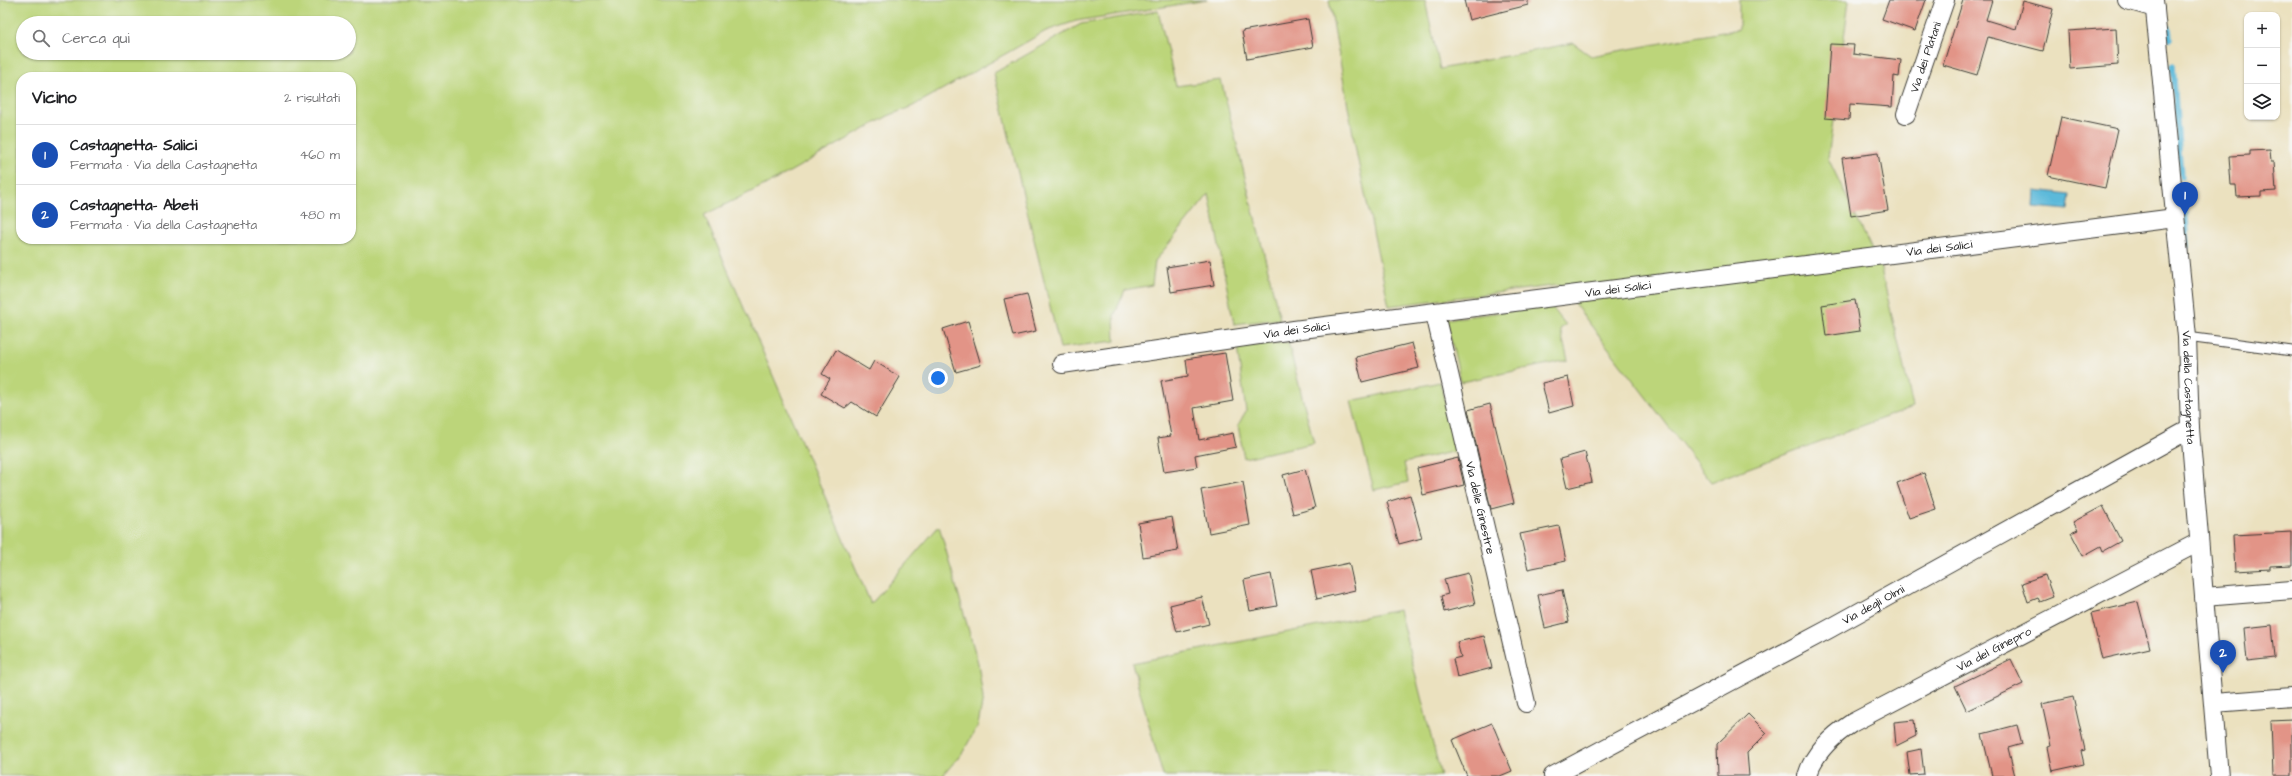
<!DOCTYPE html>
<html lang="it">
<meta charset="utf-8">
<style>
body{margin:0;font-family:"Architects Daughter",sans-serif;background:#f6f6f6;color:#202124}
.controls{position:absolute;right:12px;top:12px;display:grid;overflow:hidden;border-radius:8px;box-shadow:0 1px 3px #0004}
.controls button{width:36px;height:36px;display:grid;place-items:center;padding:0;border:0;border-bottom:1px solid #e0e0e0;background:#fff;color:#202124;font:20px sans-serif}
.you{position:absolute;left:938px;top:378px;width:14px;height:14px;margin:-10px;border:3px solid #fff;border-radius:50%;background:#1a73e8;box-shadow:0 0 0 6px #1a73e833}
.badge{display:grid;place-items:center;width:26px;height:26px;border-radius:50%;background:#7c3aed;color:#fff;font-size:13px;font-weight:700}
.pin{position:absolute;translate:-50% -33px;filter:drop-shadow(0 1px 2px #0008)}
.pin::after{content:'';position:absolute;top:21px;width:14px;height:12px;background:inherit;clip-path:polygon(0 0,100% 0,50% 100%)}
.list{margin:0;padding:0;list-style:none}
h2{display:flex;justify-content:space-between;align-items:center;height:52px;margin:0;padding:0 16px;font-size:17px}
h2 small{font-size:13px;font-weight:400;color:#757577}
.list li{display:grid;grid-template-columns:26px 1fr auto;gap:12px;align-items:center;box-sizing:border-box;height:60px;padding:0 16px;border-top:1px solid #e0e0e0}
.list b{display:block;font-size:15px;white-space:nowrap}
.list p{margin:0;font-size:13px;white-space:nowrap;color:#757577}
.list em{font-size:13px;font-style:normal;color:#757577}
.icon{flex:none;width:22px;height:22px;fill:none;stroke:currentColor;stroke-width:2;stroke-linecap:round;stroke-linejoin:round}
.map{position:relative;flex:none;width:2292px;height:776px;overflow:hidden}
.search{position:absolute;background:#fff;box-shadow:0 1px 3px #0004;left:16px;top:16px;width:340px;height:44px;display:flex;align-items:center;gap:10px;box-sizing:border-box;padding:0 14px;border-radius:22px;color:#757577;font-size:15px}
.panel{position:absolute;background:#fff;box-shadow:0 1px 3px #0004;left:16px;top:72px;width:340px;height:172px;border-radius:16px}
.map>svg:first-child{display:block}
</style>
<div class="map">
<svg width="2292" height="776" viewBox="0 0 2292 776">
<rect width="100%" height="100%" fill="#f6f6f2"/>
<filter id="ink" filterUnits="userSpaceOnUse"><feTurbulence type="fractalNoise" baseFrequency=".025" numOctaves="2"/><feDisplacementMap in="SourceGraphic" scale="8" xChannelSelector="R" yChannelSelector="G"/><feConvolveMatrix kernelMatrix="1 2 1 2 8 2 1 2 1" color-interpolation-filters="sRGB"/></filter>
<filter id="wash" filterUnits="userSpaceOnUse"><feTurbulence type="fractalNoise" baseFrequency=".012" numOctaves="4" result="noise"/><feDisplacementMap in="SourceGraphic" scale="16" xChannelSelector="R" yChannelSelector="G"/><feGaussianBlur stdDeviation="0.9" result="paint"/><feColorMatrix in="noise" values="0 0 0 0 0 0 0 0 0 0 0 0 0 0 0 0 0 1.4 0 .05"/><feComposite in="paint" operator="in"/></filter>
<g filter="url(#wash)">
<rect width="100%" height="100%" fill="#ebe1bf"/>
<path fill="#bcd57a" stroke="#6c784b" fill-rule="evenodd" d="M0,0H1207L1076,21L1046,31L913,106L888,116L777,179L704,215L871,604L939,526L978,663L983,698L978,725L963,752L944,774L945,776H0ZM23,23H349V53H23ZM21,77H351V239H21Z
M1329,0H1425L1440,69L1573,43L1591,56L1739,29V0H1849L1828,158L1881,269L1913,407L1711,482L1560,285L1389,306L1357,156Z
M1158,11L1176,86L1221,80L1280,319L1234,324L1209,194L1155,261L1152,285L1125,290L1114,316L1115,341L1060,348L994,73L1081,24Z
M1551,306L1566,325L1560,329L1568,360L1461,382L1446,319Z
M1288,342L1314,443L1244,458L1238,425L1246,411L1237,347Z
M1440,382L1456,451L1404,463L1408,482L1374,490L1351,401Z
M1399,610L1441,776H1163L1132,663Z"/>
<path fill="#5cb9da" stroke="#3c6a7b" d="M2035,190L2070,194L2068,210L2034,207Z"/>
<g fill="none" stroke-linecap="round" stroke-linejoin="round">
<path stroke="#5cb9da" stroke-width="5.5" d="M2169,28L2170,38
M2173,66L2181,177
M2184,194L2188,246"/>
</g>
<g id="blocks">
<path fill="#e29487" d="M1464,0H1528V5L1469,20Z
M1889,0H1926L1915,31L1882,19Z
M1963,0H1992L1986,20L2016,29L2023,1L2053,9L2043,51L1988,37L1977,75L1943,65Z
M1308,19L1313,47L1247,59L1242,31Z
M2116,28L2118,65L2070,69L2068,31Z
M1830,44L1854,45L1853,54L1901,60L1899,77L1894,76L1892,107L1850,104L1849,120L1825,118Z
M2061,117L2118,129L2105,188L2048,176Z
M2270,150L2271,162H2274L2276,191L2261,192V196L2237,197L2236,185H2231L2229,156L2250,155V151Z
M1878,153L1888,210L1851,216L1842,158Z
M1210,260L1214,285L1171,292L1167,267Z
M1027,294L1036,331L1013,336L1004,299Z
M1855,300L1860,331L1826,336L1822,305Z
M968,321L981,365L956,372L943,329Z
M1412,343L1419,368L1362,382L1356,357Z
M836,350L869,370L874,361L900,377L876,417L852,402L845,408L821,394L830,379L822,374Z
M1225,353L1233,401L1194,408L1199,440L1233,433L1236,447L1195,455L1197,467L1164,472L1158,438L1171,436L1161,381L1188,376L1186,359Z
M1568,377L1574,406L1549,413L1542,383Z
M1490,404L1514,503L1491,509L1468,410Z
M1585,452L1592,482L1567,488L1560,459Z
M1458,458L1464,485L1423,495L1417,468Z
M1305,469L1315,508L1293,514L1283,475Z
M1924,473L1936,509L1909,518L1897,483Z
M1243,482L1250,525L1209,533L1201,490Z
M1410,495L1422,538L1399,544L1387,502Z
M2103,506L2121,541L2103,551L2101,546L2083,556L2071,533L2078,530L2073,522Z
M1172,517L1178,551L1143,557L1138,523Z
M1559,526L1566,561L1528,569L1520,534Z
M2292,532V565L2270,566V569L2235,571L2233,535Z
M1349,563L1355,590L1317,599L1311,571Z
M1468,573L1475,604L1444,612L1441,596L1448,594L1444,579Z
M1271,574L1277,606L1250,611L1244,580Z
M2045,575L2053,597L2040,602L2038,598L2028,602L2022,583Z
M1562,590L1569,622L1545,628L1538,595Z
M1202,597L1209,624L1177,632L1170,605Z
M2138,602L2150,648L2102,659L2091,613Z
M2272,625L2275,658L2247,661L2244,628Z
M1484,636L1492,668L1457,677L1453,659L1461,657L1457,642Z
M2011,659L2023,684L1967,711L1955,686Z
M2073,697L2085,750L2081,751L2084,764L2052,771L2047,747L2051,746L2042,704Z
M1748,714L1767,733L1747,753L1749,776H1718L1717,744Z
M1914,720L1916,736L1896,746L1894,722Z
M2292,720V776H2273L2271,721Z
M1492,723L1512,771L1500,776H1467L1452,740Z
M2017,725L2022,744L2008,748L2015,776H1992L1982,734Z
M1921,749L1924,774L1910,775L1907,752Z"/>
</g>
</g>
<g filter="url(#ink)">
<use href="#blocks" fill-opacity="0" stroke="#3b3a34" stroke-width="1"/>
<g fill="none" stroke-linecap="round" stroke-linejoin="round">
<defs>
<path id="service" d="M2187,337L2292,351"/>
<g id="minor">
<path d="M2127,0L2155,8"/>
<path id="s1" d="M2154,0L2187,337L2190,429L2219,776"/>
<path id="s2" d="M1906,114L1945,0"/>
<path id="s3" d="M1435,314L1526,703"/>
<path id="s4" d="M1062,364L1294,330L2175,218"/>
<path d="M2204,597L2292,590"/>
<path d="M2214,703L2292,697"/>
<path id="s5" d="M1553,776L1829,629L2190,429"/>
<path id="s6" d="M1807,776C1814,752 1832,736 1852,723L2199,542"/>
</g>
</defs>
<use href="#service" stroke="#3b3a34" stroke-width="11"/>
<use href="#minor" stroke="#3b3a34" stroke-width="20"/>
<use href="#service" stroke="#fff" stroke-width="9"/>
<use href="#minor" stroke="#fff" stroke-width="18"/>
</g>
</g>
<g text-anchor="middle" stroke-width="3" stroke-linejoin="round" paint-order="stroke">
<g font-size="12" fill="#1c1c1c" stroke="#f6f6f2">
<text dy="4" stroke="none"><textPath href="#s2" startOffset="60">Via dei Platani</textPath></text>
<text dy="4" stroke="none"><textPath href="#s4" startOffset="885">Via dei Salici</textPath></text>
<text dy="4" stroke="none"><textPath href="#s4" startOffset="561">Via dei Salici</textPath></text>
<text dy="4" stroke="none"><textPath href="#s4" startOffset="237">Via dei Salici</textPath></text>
<text dy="4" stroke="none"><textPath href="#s1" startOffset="389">Via della Castagnetta</textPath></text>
<text dy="4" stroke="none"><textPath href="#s3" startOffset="199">Via delle Ginestre</textPath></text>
<text dy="4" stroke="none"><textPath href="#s5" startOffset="363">Via degli Olmi</textPath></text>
<text dy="4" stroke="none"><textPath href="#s6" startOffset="231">Via del Ginepro</textPath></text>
</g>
</g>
</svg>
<div class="controls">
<button>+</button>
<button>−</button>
<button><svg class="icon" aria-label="layers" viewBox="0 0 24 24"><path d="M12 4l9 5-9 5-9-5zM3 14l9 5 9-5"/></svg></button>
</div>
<div class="you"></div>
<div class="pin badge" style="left:2185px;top:215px;background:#1a4fb4">1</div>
<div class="pin badge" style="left:2223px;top:673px;background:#1a4fb4">2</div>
<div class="search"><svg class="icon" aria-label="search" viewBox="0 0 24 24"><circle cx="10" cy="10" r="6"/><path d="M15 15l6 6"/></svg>Cerca qui</div>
<section class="panel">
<h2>Vicino<small>2 risultati</small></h2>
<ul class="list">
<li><span class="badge" style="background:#1a4fb4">1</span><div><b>Castagnetta- Salici</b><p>Fermata · Via della Castagnetta</p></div><em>460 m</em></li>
<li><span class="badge" style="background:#1a4fb4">2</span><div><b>Castagnetta- Abeti</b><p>Fermata · Via della Castagnetta</p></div><em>480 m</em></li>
</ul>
</section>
</div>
